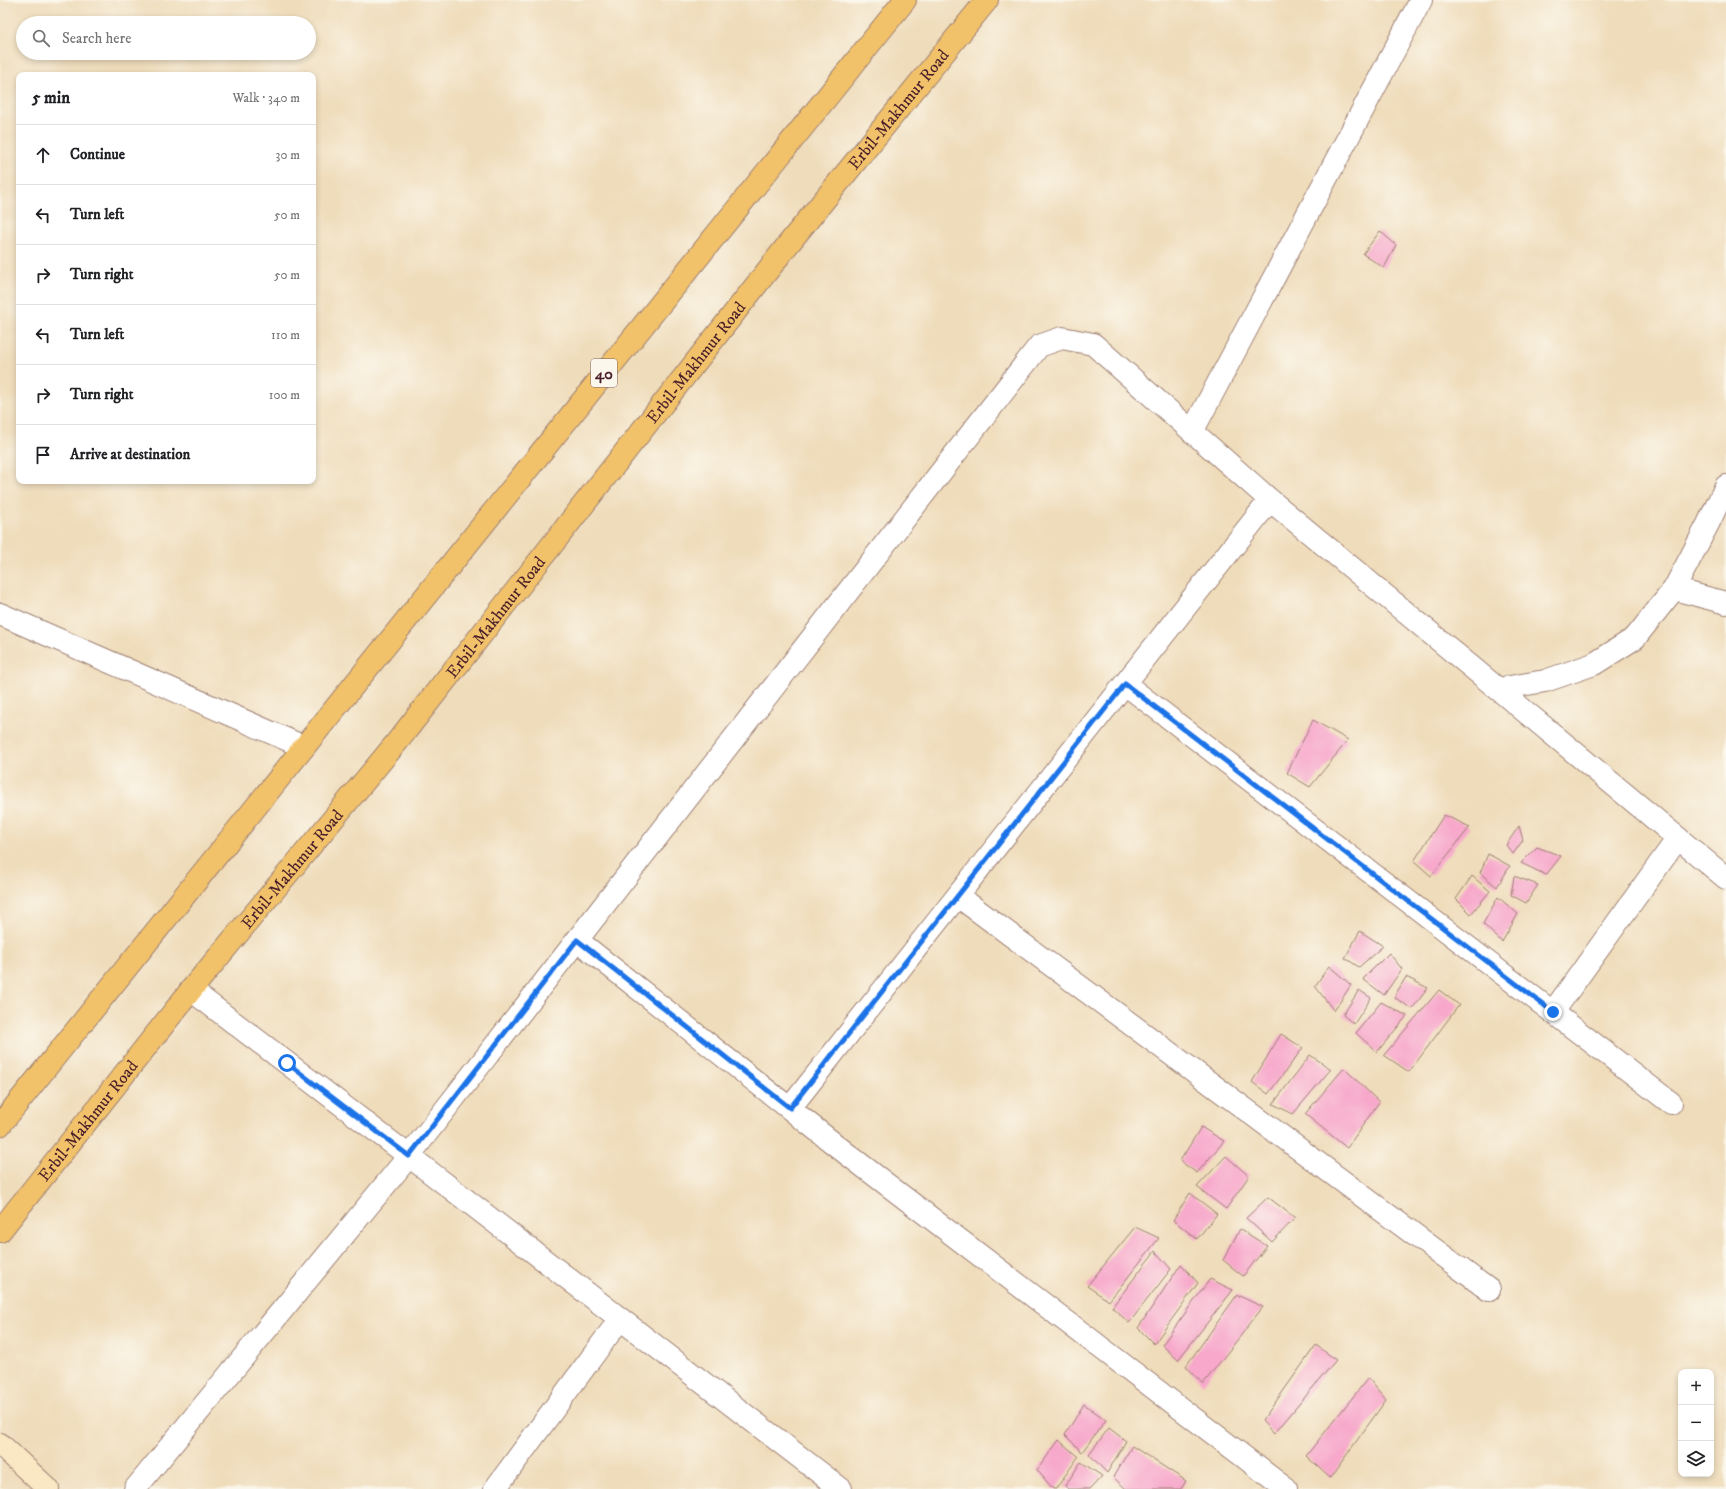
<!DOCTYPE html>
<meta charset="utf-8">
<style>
body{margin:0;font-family:"IM FELL DW Pica",serif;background:#f6f6f6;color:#202124}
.controls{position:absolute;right:12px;bottom:12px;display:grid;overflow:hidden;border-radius:8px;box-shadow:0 2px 6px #0003}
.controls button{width:36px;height:36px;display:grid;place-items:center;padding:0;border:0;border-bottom:1px solid #e0e0e0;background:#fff;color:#202124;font:20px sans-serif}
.stop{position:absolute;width:12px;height:12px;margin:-9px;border:3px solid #1a73e8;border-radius:50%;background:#fff}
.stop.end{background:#1a73e8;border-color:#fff;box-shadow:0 1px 4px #0008}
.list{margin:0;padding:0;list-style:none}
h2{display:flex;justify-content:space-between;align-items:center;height:52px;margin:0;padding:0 16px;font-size:17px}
h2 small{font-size:13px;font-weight:400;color:#757577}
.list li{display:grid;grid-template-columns:26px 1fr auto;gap:12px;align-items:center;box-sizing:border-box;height:60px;padding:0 16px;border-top:1px solid #e0e0e0}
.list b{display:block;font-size:15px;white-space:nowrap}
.list em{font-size:13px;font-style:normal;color:#757577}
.icon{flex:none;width:22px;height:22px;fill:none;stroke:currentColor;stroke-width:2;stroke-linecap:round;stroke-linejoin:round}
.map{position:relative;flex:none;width:1726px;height:1489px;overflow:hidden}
.search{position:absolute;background:#fff;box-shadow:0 2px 6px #0003;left:16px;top:16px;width:300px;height:44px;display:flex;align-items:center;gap:10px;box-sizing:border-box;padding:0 14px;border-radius:22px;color:#757577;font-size:15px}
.panel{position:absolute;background:#fff;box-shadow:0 2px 6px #0003;left:16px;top:72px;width:300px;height:412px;border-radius:8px}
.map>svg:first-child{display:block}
</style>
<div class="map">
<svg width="1726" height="1489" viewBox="0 0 1726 1489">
<rect width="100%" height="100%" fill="#fbf7ec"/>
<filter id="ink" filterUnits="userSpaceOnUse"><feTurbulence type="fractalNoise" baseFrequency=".025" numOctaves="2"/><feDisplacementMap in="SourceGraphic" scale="8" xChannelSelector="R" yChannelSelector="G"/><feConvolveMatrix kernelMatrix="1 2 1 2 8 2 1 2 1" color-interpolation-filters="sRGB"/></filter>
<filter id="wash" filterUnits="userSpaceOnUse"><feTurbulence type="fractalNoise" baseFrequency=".012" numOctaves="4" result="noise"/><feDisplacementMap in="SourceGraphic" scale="16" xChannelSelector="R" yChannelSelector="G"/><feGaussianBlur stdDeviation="0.9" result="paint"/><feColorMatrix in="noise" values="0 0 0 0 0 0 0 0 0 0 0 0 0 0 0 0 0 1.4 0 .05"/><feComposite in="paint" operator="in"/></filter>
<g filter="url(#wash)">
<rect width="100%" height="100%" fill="#efdcba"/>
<g id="blocks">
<path fill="#f7a8cb" d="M1380,231L1396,245L1384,268L1363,254Z
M1313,720L1348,740L1310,787L1287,773Z
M1444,815L1470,827L1431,876L1414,861Z
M1519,826L1523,840L1513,854L1506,845Z
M1537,847L1561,856L1546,875L1521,863Z
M1488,854L1510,866L1497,887L1480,873Z
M1472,876L1490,891L1471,914L1456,899Z
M1514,876L1538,885L1526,903L1511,895Z
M1498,897L1518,914L1502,942L1483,924Z
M1360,931L1383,946L1359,967L1345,958Z
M1389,953L1402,969L1384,995L1363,979Z
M1329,966L1351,985L1334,1011L1315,986Z
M1406,977L1428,988L1412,1009L1394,997Z
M1359,990L1371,998L1354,1024L1343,1015Z
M1439,990L1459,1005L1409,1072L1384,1055Z
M1381,1002L1407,1016L1377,1052L1356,1033Z
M1281,1034L1303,1048L1268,1094L1252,1082Z
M1310,1055L1331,1069L1293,1114L1273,1104Z
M1344,1068L1379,1102L1347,1148L1305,1114Z
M1201,1127L1224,1141L1197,1173L1180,1161Z
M1226,1156L1249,1176L1226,1209L1197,1187Z
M1190,1193L1217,1214L1197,1239L1173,1220Z
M1268,1197L1295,1218L1272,1242L1246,1218Z
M1135,1227L1159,1238L1109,1301L1087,1286Z
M1240,1229L1267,1246L1243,1276L1223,1260Z
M1155,1251L1171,1269L1129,1323L1112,1307Z
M1181,1264L1198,1283L1154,1344L1138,1328Z
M1210,1279L1233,1290L1178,1360L1162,1345Z
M1237,1295L1263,1307L1203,1384L1186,1366Z
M1316,1345L1336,1360L1274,1434L1262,1421Z
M1368,1378L1386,1400L1330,1478L1306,1456Z
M1084,1404L1106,1420L1082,1452L1065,1435Z
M1109,1428L1126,1441L1107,1473L1089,1454Z
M1059,1440L1078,1457L1056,1489H1053L1037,1470Z
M1132,1446L1186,1481L1181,1489H1126L1113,1477Z
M1081,1462L1102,1476L1090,1489H1068L1065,1486Z"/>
</g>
</g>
<g filter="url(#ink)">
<use href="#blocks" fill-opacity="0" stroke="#9c7e72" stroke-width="1"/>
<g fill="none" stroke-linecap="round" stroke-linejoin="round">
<defs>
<path id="street" d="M1192,432L1421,0
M1674,589L1726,603
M0,614L304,747
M1125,684L1671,1103
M1498,689L1545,681L1594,664L1635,638L1674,589L1708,524L1726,486
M958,896L1489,1290
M577,940L847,1154L1286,1489
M191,990L409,1156L841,1489
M1553,1012L1678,838
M790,1108L1270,500
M135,1489L409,1156L1039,346L1062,338L1093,344L1270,500L1726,878
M495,1489L620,1319"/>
<path id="secondary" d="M0,1444L48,1489"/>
<g id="highway">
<path d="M0,1125L905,0"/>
<path id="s1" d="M0,1231L191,990L397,742L790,242L987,0"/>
</g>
</defs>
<use href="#street" stroke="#9c7e72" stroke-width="24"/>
<use href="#secondary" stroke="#9c7e72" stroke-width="24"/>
<use href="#highway" stroke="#9c7e72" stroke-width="24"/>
<use href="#street" stroke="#fff" stroke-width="22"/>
<use href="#secondary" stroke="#fae7c3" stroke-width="22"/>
<use href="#highway" stroke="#f2c26a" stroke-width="22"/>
</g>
</g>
<g fill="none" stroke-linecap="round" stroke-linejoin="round" filter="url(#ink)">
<path stroke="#1a73e8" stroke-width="5" d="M287,1063L409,1156L577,940L790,1108L1125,684L1553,1012"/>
</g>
<g text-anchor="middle" stroke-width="3" stroke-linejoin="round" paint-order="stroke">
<rect fill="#fbf7ec" stroke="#7f6065" stroke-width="1" x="591" y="359" width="26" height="28" rx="3"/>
<g font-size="16" font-weight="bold" fill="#4a1f2b">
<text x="604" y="379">40</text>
</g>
<g font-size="17" fill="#4a1f2b" stroke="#fbf7ec">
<text dy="6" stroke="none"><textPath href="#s1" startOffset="1437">Erbil-Makhmur Road</textPath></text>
<text dy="6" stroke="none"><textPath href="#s1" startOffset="1113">Erbil-Makhmur Road</textPath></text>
<text dy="6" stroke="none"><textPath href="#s1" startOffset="789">Erbil-Makhmur Road</textPath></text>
<text dy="6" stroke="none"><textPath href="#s1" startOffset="465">Erbil-Makhmur Road</textPath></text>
<text dy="6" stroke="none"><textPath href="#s1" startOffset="141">Erbil-Makhmur Road</textPath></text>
</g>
</g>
</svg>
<div class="controls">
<button>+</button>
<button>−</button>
<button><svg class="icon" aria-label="layers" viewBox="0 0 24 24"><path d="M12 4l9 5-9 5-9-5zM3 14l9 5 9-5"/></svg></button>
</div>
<div class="stop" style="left:287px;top:1063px"></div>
<div class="stop end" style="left:1553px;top:1012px"></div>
<div class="search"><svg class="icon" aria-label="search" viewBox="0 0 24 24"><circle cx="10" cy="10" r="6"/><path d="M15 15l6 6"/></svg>Search here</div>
<section class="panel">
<h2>5 min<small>Walk · 340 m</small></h2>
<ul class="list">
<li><svg class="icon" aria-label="ahead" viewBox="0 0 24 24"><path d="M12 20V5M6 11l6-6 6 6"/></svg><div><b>Continue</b></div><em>30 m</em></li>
<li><svg class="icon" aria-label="left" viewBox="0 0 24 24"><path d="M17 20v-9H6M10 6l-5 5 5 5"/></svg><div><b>Turn left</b></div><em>50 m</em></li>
<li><svg class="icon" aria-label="right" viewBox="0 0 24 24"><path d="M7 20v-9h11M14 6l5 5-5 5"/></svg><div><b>Turn right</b></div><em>50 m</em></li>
<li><svg class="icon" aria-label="left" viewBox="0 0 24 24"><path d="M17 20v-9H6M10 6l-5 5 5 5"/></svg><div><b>Turn left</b></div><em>110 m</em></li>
<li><svg class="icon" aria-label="right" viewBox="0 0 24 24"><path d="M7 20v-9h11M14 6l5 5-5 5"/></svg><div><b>Turn right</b></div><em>100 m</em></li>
<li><svg class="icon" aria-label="arrive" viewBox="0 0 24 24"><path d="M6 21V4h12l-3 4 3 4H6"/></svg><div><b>Arrive at destination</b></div></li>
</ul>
</section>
</div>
